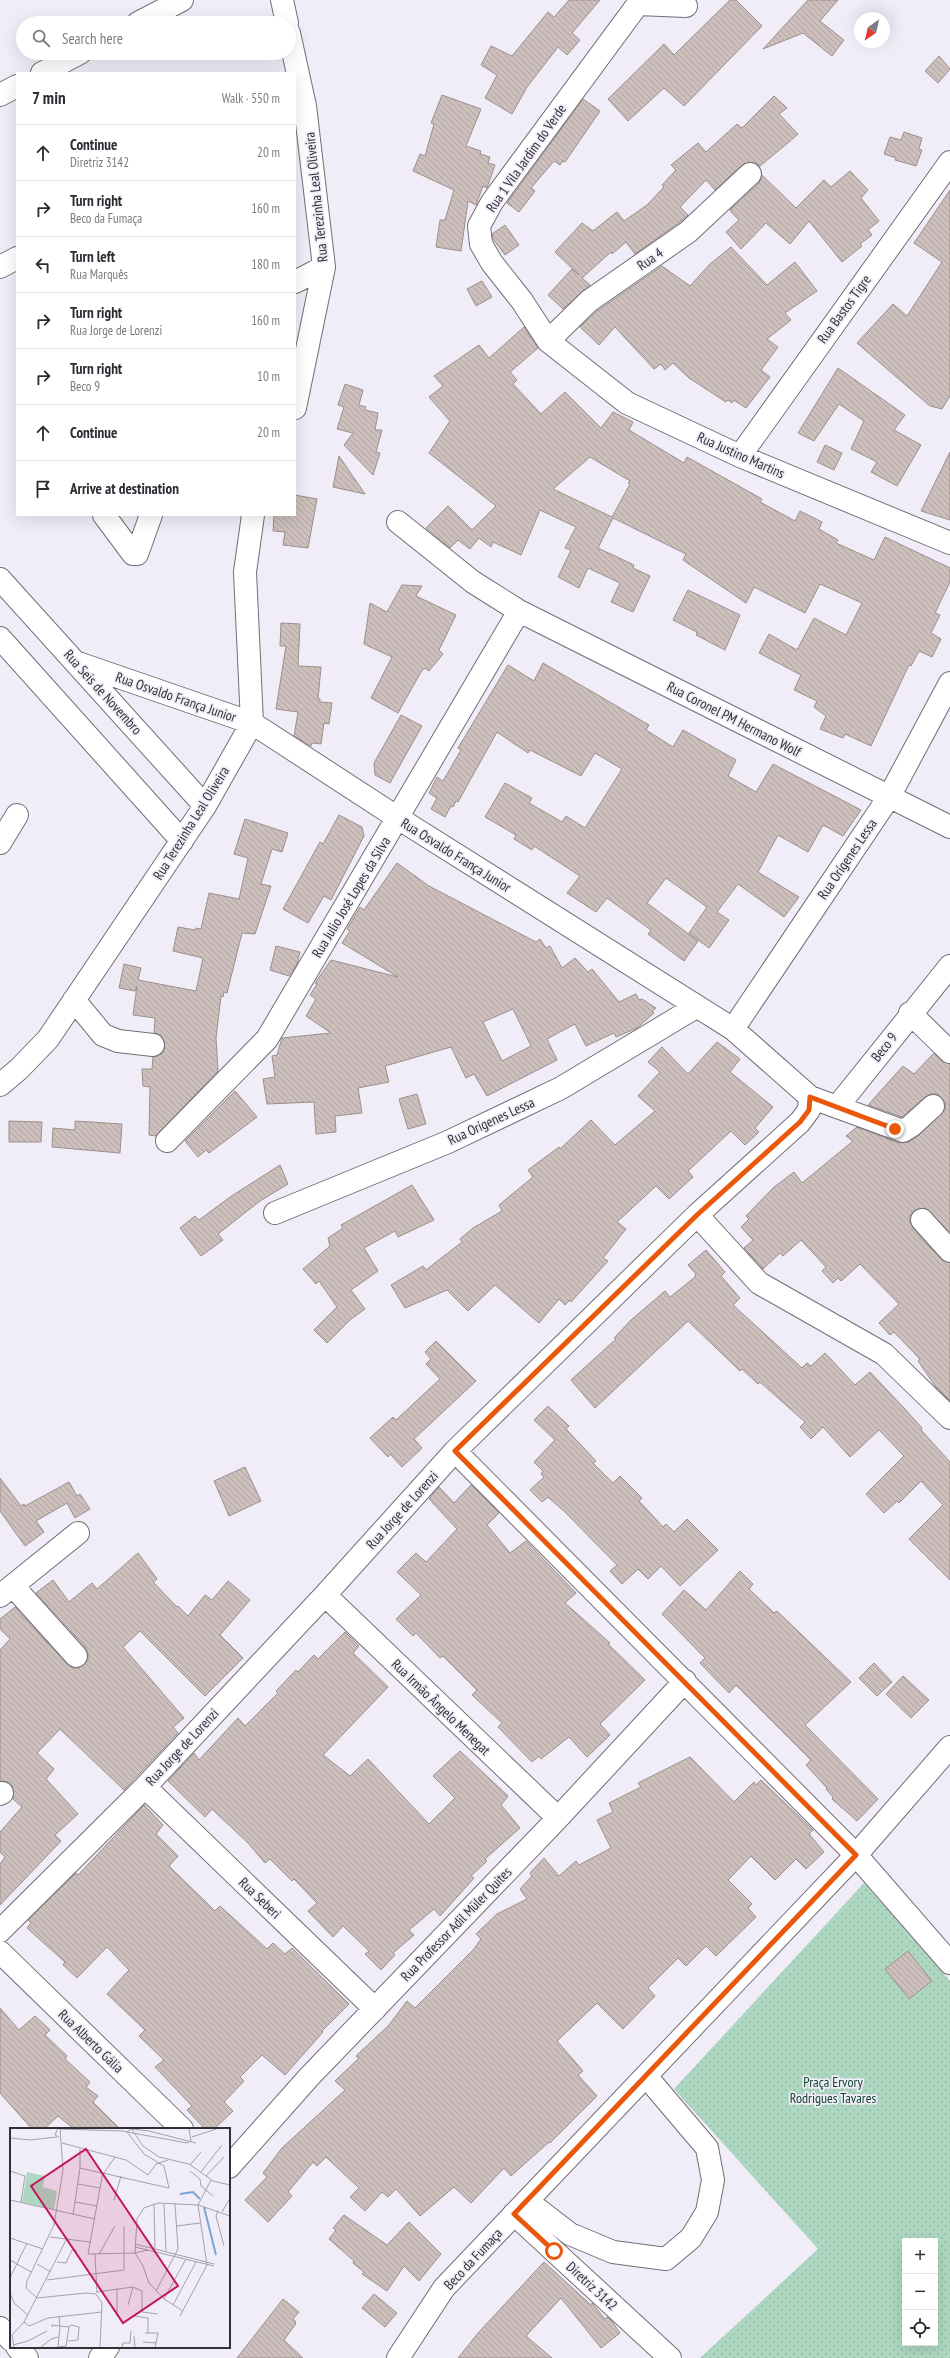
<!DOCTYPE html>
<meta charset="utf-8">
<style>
body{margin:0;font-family:"PT Sans Narrow",sans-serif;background:#f2f2f3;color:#2b2b33}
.controls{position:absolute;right:12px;bottom:12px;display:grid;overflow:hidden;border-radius:0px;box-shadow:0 4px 16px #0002}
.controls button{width:36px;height:36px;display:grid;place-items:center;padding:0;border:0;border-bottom:1px solid #e1e1e2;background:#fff;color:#2b2b33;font:20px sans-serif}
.compass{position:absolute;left:854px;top:12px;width:36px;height:36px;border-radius:50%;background:#fff;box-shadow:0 4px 16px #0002;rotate:214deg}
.stop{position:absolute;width:12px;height:12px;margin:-9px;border:3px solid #ea580c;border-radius:50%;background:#fff}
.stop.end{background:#ea580c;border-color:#fff;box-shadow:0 1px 4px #0008}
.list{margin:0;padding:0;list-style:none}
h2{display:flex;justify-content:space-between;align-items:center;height:52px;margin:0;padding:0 16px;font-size:17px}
h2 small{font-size:13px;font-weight:400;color:#7c7c81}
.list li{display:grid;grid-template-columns:26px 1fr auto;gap:12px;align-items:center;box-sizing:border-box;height:56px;padding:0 16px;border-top:1px solid #e1e1e2}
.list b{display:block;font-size:15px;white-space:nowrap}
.list p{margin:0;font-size:13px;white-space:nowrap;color:#7c7c81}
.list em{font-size:13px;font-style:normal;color:#7c7c81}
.icon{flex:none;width:22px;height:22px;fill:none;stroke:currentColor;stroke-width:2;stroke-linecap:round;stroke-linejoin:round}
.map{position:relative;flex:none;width:950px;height:2358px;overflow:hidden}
.search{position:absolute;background:#fff;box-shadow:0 4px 16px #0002;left:16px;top:16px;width:280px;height:44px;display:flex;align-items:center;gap:10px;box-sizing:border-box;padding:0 14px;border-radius:22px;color:#7c7c81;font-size:15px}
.panel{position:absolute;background:#fff;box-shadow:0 4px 16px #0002;left:16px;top:72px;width:280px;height:444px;border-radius:0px}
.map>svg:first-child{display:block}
</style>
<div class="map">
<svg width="950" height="2358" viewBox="0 0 950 2358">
<defs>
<pattern id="park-dots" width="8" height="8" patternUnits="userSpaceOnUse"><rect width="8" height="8" fill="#aed7c1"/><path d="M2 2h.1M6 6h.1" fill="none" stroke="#96b9a6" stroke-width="1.8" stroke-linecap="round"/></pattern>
<pattern id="building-back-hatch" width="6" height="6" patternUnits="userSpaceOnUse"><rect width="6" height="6" fill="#cdc0bc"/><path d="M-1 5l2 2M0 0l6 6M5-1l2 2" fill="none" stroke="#b0a5a2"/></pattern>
</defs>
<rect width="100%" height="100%" fill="#f1edf8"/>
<path fill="url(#park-dots)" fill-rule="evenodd" d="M864,1883L950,1981V2358H700L818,2249L674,2089ZM905,2241H935V2343H905Z"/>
<path fill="url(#building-back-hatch)" stroke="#9c8f8b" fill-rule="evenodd" d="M569,0H600L572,33L580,40L567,55L558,47L527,87L512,114L485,98L497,75L481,65L491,46L512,56L548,12L554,17Z
M730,0H736L762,26L684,106L664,88L628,121L608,99L664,44L674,55Z
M808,0H838L820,21L844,40L832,56L803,33L763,49Z
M939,56L950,69L938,83L925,71Z
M442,95L481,109L466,146L481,151L480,154L490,157L488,163L495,165L487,188L483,186L476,205L468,201L461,251L436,247L440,220H445L454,190L413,171L420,154L425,156L434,124L431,123Z
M774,96L787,108L779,114L798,134L789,142L760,166L753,162L742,165L715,190L706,180L680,207L688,215L680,222L635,254L626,242L612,254L611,252L582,278L590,285L563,309L548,295L572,269L579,275L555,252L582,223L593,231L617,212L624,221L647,205L664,187L662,185L676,170L671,165L698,143L706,152L737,124L742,128Z
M583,99L600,111L565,162L563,161L560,165L554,161L531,188L535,191L519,212L507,203Z
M904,132L922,138L919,149L922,150L916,166L895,160L896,158L884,154L890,137L901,140Z
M850,171L868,190L861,198L879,221L868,230L872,235L860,244L862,246L842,262L809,221L790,244L766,223L741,249L726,232L739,220L730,211L731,209L759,183L762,175L796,208L824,180L831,187Z
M950,190V396L942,409L930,406L857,343L893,304L907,316L942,262L914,243Z
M505,225L519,245L505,255L493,239L492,234Z
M731,247L767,285L795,262L817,291L785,313L791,320L767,339L778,347L761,370L770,377L746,408L734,400L732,403L728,400L726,402L689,378L673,363L665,370L661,364L654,369L615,327L599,345L580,327L597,311L662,266L690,286L710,264Z
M482,281L492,297L476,306L467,289Z
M524,327L538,348L510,372L517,380L513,384L541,414L565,392L601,428L613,412L633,422L629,430L684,463L687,457L762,499L760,502L795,521L800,511L822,522L819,529L838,540L836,543L874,560L885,537L950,568V582L935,613L940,615L931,633L941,639L932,657L919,651L911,666L909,665L871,746L845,734L843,738L820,729L826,716L814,707L817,701L794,690L801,675L759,653L769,634L797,650L814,618L846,635L862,603L820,584L805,613L754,587L746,603L683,560L686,554L613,518L598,548L634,565L633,568L650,576L633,612L611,602L620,583L588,568L579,588L558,577L571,550L565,548L576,527L540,510L521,555L493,542L491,547L479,538L470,549L458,540L450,548L426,528L448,506L472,530L496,506L429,453L450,421L429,397L443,386L434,376L479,345L489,358ZM590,457L630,481L628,483L630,484L612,517L553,489Z
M838,368L905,415L894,430L921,445L897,486L871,472L877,462L851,449L864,421L839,404L814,441L798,433Z
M345,384L363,390L359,405L366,407L365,410L378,413L375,430H382L376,452L380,453L373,475L344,445L353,433L337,429L344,407L338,405Z
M825,445L842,453L834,470L817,462Z
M950,452V520L921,511Z
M339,456L365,494L333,487Z
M295,495L317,499L308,548L283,545L285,532L273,531L274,515H295Z
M402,585L422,586L416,596L456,615L439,650L443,654L429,671L425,668L421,672L398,713L371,698L392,657L364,644L370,603L387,612Z
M688,590L740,615L725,650L696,635L697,632L673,620Z
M281,623L300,624L298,666L321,667L318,699H320V702L332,703L329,724L324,723L321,744L312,743L311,746L294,736L298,712L276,709L286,646H280Z
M543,663L649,725L646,730L673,747L683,730L736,760L728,776L756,792L773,764L861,810L843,836L823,825L808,852L778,835L758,872L799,897L784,917L738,884L717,912L729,920L709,948L689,933L707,907L666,878L647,903L698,941L684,961L648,934L651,930L607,898L596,912L567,893L580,876L534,846L532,850L514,839L516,835L485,817L505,783L532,798L529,803L562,822L566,816L585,828L622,769L595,753L581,776L530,750L528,753L497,732L458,802L456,801L453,807L451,806L445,817L431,809L437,798L429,793L437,777L443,781L461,750L458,748L508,665L534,681Z
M401,715L422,726L390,783L375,775L374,763Z
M339,815L362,827L364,836L331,900L324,896L308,923L283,909L320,842L323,844Z
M245,819L288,833L282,852L272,849L261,884L271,886L255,934L242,933L227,993L224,992L223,997L221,996L216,1038L218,1071L156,1136L149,1135L150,1087L143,1086L142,1069H152L153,1057L163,1053L165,1046L161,1035L154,1033L155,1018L133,1015L137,986L135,991L119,988L124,964L141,968L138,980L196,991L203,958L173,951L178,927L195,930L196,928L201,929L209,893L239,899L248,858L234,854Z
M397,863L429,886L536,942L540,939L546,948L550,946L562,968L575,958L588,972L592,969L619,1002L636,994L639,1000L642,999L656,1008L652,1011L654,1013L637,1028L616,1037L614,1033L586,1046L575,1024L547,1039L557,1060L487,1096L474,1074L466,1078L451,1047L385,1066L389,1082L358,1088L362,1113L335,1116L336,1132L316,1134L314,1102L267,1104L263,1079L275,1077L272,1056L277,1055L282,1038L331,1033L306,1016L316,999L310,995L317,984L315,983L331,960L398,977L342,943L350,931L347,929L360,907L364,910ZM513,1009L531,1046L502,1061L483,1022Z
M276,946L300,952L297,964L289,976L270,970Z
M717,1042L740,1059L730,1072L773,1107L755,1128L759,1132L745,1145L731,1131L688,1171L693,1177L669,1199L656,1186L617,1222L626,1229L603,1258L608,1261L571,1302L570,1300L565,1305L559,1299L539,1323L495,1285L468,1311L447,1290L405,1308L391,1285L423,1266L426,1270L462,1242L460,1239L473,1228L502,1211L499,1205L533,1177L528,1170L559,1147L560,1149L591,1120L615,1145L655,1111L638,1096L660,1072L648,1062L662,1047L688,1074Z
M934,1053L942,1061L950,1064V1232L925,1208L914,1210L910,1216V1222L913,1228L941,1259L950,1263V1401L936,1387L918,1361L920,1359L894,1332L890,1335L879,1323L899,1304L860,1264L841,1281L838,1278L833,1283L822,1271L826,1267L801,1240L783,1256L780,1253L763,1269L744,1248L753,1240L741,1227L749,1219L746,1216L773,1188L794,1172L802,1183L853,1141L846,1136L857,1127L899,1143L909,1142L919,1135L945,1110V1103L937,1094H931L925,1097L902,1117L868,1105L903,1066L914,1074Z
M235,1091L257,1117L209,1153L206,1150L198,1157L185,1141Z
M417,1094L426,1124L408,1129L399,1099Z
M9,1121L42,1122L41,1142H9Z
M75,1121L122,1124L120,1153L52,1147L53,1128L75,1130Z
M280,1165L288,1184L260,1201L218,1234L223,1240L201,1256L180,1228L195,1216L199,1220L230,1197Z
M412,1185L434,1220L398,1237L395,1231L364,1248L378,1271L351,1290L365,1309L350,1320L327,1343L314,1330L337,1307L319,1281L316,1284L303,1269L330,1246L328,1238L343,1228L341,1225Z
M706,1250L725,1272L721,1276L740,1298L733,1305L802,1368L807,1363L811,1366L825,1353L855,1385L870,1372L904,1408L922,1428L921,1430L950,1462V1580L909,1539L943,1505L921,1481L899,1503L897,1501L884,1513L866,1494L904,1456L879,1430L850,1457L823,1427L811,1439L800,1427L805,1422L760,1382L758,1384L742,1369L740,1371L688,1321L595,1408L571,1380L616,1339L614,1338L631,1320L665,1291L670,1297L695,1277L696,1274L688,1265Z
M436,1341L476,1381L414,1439L422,1448L402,1467L390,1454L388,1457L370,1438L393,1417L396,1420L440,1379L426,1364L431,1359L425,1352Z
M548,1406L569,1426L566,1429L596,1461L593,1463L613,1483L620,1476L642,1498L639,1501L663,1527L666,1524L674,1532L687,1519L718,1550L680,1586L661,1566L648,1579L638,1569L622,1584L610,1571L617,1565L565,1512L548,1497L542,1502L530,1490L544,1477L541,1474L543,1471L534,1462L555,1440L534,1420Z
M245,1467L261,1501L229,1516L214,1481Z
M0,1478L21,1506L24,1504L25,1506L69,1482L77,1496L80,1494L90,1509L75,1518L67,1503L36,1521L44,1532L25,1546L0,1511Z
M471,1485L499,1513L487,1525L510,1553L526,1541L576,1593L565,1603L610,1643L608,1644L645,1680L600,1724L610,1735L587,1757L569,1737L541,1759L539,1756L532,1762L498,1727L502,1723L472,1695L477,1690L443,1656L440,1658L416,1633L413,1636L396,1619L421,1595L397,1572L416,1553L426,1562L457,1529L429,1499L439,1487L454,1503Z
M138,1553L157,1579L153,1582L177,1607L178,1606L188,1616L205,1595L212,1600L228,1581L250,1600L220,1635L243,1658L205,1696L140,1631L123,1647L184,1718L173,1727L178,1733L124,1790L60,1729L37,1753L54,1769L46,1779L78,1814L55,1835L61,1841L0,1905V1864L5,1857L0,1852V1832L22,1807L13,1799V1787L9,1782L0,1781V1650L10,1639L0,1629V1619L15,1607L67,1664L73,1668H79L88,1660V1654L86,1648L36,1593L53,1580L69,1602L92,1583L97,1589Z
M740,1571L753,1584L749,1589L774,1613L777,1611L851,1682L805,1725L878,1799L857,1821L832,1799L833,1797L826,1789L827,1788L806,1765L811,1760L736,1685L729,1693L700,1663L705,1658L662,1614L684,1590L706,1610Z
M345,1632L359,1646L353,1653L388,1687L323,1755L350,1776L368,1759L429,1824L455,1798L433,1776L460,1751L508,1796L501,1805L520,1828L485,1859L487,1861L471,1876L474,1878L440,1916L434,1909L409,1930L414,1935L393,1953L395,1955L381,1970L365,1954L369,1951L343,1926L333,1937L308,1911L317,1903L294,1879L292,1881L270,1859L265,1863L248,1843L212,1809L205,1817L168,1781L194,1753L199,1760L238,1718L245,1726L278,1693L276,1691L296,1670L298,1672L314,1655L318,1659Z
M874,1663L892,1682L877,1696L859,1678Z
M903,1676L929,1700L911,1718L886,1694Z
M690,1757L734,1802L754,1782L756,1785L761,1780L813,1830L809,1834L824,1852L806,1869L796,1859L775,1880L751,1856L728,1880L752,1904L748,1908L756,1917L716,1956L706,1946L686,1966L678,1958L648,1988L655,1996L623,2029L597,2003L557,2041L583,2071L578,2075L597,2096L550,2143L549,2142L511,2176L504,2168L471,2203L454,2187L420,2216L396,2189L388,2197L382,2192L365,2211L350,2197L359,2188L326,2157L317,2166L313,2162L288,2192L292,2196L268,2222L245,2200L267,2177L263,2173L282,2148L345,2090L335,2081L359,2058L356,2056L389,2025L407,2001L415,2008L473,1950L481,1939L476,1934L497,1914L527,1899L520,1889L532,1876L530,1873L544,1858L559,1876L576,1861L579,1865L611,1848L597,1820L613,1812L609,1803L641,1787L638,1783Z
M144,1805L163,1825L156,1834L178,1856L169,1866L215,1911L220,1906L267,1949L273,1943L285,1954L292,1948L349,2004L322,2031L323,2032L285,2075L262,2055L240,2077L244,2081L224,2102L233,2111L214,2129H205L187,2110L192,2106L155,2067L164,2060L139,2036L145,2030L107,1994L129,1970L107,1947L77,1978L63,1965L65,1962L27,1928L31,1923L28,1920L76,1873L78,1875Z
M908,1951L932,1981L909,1999L885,1969Z
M0,2008L19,2030L35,2016L50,2030L45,2035L67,2056L65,2059L90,2082L86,2087L98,2096L93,2102L120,2129H74L58,2116L44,2129H32L0,2093Z
M344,2215L387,2245L409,2222L441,2254L419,2281L404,2266L387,2291L362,2274L364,2272L353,2263L354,2261L329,2239L336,2230L333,2228Z
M544,2262L591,2305L592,2303L605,2319L607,2317L611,2320L620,2333L601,2348L561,2298L526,2336L552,2358H458L479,2332Z
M374,2294L397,2313L385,2327L362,2308Z
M283,2299L299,2312L293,2319L296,2322L295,2325L284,2340L303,2358H237Z"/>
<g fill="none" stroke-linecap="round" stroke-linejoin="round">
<defs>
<path id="minor" d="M282,0L287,23
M638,0V4L492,202L479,226L481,244L492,263L522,301L548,341L627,403L740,456L950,543
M638,4L686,6
M138,23L182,0
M289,33L305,106L324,267L295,408
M42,73L80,53
M0,95L17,86
M0,267L17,258
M295,282L324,267
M548,341L589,301L688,232L750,174
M740,456L950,162
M104,515L133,554H137L151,515
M398,522L473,582L519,611L950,827
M0,579L205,806
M0,638L182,841
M75,662L252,723L398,818L733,1029L810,1097L837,1107L950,966
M0,843L17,815
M74,1000L103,1035L118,1041L153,1045
M910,1013L950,1052
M733,1029L889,797L950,683
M0,1085L19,1069L48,1039L205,806L252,723L245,572L253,515
M837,1107L903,1131L911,1126L933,1106
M167,1141L267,1039L519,611
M275,1213L448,1142L561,1088L696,1007
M697,1215L759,1283L884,1354L950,1418
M922,1220L950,1251
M455,1451L856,1855L950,1963
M13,1586L76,1656
M325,1595L558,1818
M0,1596L78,1533
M145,1787L375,2009
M0,1794L2,1793
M0,1931L145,1787L325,1595L455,1451L697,1215L800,1122L809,1110L810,1097
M0,1952L182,2129
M229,2167L309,2077L558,1818L685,1681
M527,2201L570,2234L613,2252L666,2259L691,2238L707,2212L713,2180L707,2148L646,2076
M514,2214L670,2358
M0,2328L11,2340
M17,2347L27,2358
M100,2358L108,2347"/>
<path id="major" d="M398,2358L444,2288L856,1855L950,1747"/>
</defs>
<use href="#minor" stroke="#726e78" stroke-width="24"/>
<use href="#major" stroke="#726e78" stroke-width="24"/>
<use href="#minor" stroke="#fff" stroke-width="22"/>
<use href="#major" stroke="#fff" stroke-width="22"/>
</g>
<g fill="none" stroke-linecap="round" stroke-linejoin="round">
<path stroke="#ea580c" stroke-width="5" d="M554,2251L514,2214L856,1855L455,1451L697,1215L800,1122L809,1110L810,1097L895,1129"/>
</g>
<g text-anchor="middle" stroke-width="3.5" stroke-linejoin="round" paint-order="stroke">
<g font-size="14" fill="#323035" stroke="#f1edf8">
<text transform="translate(526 158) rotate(-55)" y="5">Rua 1 Vila Jardim do Verde</text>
<text transform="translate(316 197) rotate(-96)" y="5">Rua Terezinha Leal Oliveira</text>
<text transform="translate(650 259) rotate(-35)" y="5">Rua 4</text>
<text transform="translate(844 309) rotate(-54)" y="5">Rua Bastos Tigre</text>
<text transform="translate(741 455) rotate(24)" y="5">Rua Justino Martins</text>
<text transform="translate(103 692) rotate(48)" y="5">Rua Seis de Novembro</text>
<text transform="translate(176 697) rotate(19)" y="5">Rua Osvaldo França Junior</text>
<text transform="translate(734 719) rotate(27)" y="5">Rua Coronel PM Hermano Wolf</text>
<text transform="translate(191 823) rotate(-58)" y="5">Rua Terezinha Leal Oliveira</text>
<text transform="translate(456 855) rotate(32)" y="5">Rua Osvaldo França Junior</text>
<text transform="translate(847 859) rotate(-56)" y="5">Rua Orígenes Lessa</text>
<text transform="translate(351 897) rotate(-59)" y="5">Rua Julio José Lopes da Silva</text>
<text transform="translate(884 1047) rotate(-52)" y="5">Beco 9</text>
<text transform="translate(491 1121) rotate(-25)" y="5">Rua Orígenes Lessa</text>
<text transform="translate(402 1510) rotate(-48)" y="5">Rua Jorge de Lorenzi</text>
<text transform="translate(441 1707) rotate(44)" y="5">Rua Irmão Ângelo Menegat</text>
<text transform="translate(182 1747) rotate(-47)" y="5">Rua Jorge de Lorenzi</text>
<text transform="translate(260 1898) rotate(44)" y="5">Rua Seberi</text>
<text transform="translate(456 1924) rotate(-46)" y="5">Rua Professor Adil Müler Quites</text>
<text transform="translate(91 2041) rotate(44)" y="5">Rua Alberto Gália</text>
<text transform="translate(473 2259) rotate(-47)" y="5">Beco da Fumaça</text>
<text transform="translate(592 2286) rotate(43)" y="5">Diretriz 3142</text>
</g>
<g font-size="14" fill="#124630" stroke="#f1edf8">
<text x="833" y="2087">Praça Ervory<tspan x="833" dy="16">Rodrigues Tavares</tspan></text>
</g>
</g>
<g transform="translate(10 2128)">
<rect width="220" height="220" fill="#f1edf8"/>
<path d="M17,44L35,48L33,59L47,63L44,82L12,74Z" fill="#aed7c1"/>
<path fill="none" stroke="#7da5d3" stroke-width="2" d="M170,66L183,64L190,71M194,79L206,127"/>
<path fill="none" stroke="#a5a1aa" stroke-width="1" d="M48,0L45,7L49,9M50,0L53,42L44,97L17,153L16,160L27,170L76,165L86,166L92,175L90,220M121,0L133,18L149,29L179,36L203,53L220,57M179,0L181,13M50,1L112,3L177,15L181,13M117,4L121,1L139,3L186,15M182,9L209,0M0,10L20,12L47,9M52,15L116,32L138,47L146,36L158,32M180,37L191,24M70,40L159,60L154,38L134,26L117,4M0,43L15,48L11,74M180,43L190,51M93,44L78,126L125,125L138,122M191,44L212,17M94,45L105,29M196,48L214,29M190,51L191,58L203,68M68,56L90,60M0,72L85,91M104,72L111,48M65,74L87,78M154,75L156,123M144,76L145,121M208,82L206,88L214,118M212,84L220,70M63,87L70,40V21M167,98L190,95M40,109L80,114M0,110L33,121M125,116L204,136M125,119L204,138M85,126L87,165M89,126L105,98M0,132L21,144M47,134L56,135L62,122L67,123M27,136L41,144M197,137L188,77L201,52M0,150L17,115M37,152L114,142V98M146,163L168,121L165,76M87,164L123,159L132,163V184L148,186M0,165L4,175L18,187M154,171L176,131M118,177L123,159M163,177L186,134M173,183L154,171L139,155L133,138L125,125L127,91L134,80L148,75L188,77L220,88M107,188V160M124,188L138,190V205M170,188L197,137M14,194L19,198L38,190L92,184M42,199V197L50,198L59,199L56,218L48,219L50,198L49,188M135,205H148L145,220M124,208L125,220M58,213L68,212L69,199L61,197L59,199M133,214L146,215M3,217L18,213L37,203M4,220L2,207L14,194L56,112M30,220L41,211L48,209M112,220L113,215H120L121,203"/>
<path fill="#c2185b" fill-opacity="0.15" stroke="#c2185b" stroke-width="2" d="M76,21L168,158L113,195L21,58Z"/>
<rect width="220" height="220" fill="none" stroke="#323035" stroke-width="2"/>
</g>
</svg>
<div class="controls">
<button>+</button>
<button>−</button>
<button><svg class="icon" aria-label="locate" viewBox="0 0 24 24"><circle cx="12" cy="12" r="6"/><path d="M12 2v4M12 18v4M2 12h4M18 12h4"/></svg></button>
</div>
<svg class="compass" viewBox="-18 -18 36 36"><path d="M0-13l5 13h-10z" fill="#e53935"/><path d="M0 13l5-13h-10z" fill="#7c7c81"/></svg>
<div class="stop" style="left:554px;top:2251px"></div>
<div class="stop end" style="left:895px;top:1129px"></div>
<div class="search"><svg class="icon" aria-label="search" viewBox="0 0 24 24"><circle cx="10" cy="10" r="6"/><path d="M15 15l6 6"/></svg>Search here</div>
<section class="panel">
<h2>7 min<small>Walk · 550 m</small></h2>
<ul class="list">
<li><svg class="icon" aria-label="ahead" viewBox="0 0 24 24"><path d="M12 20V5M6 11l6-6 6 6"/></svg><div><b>Continue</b><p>Diretriz 3142</p></div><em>20 m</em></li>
<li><svg class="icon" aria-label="right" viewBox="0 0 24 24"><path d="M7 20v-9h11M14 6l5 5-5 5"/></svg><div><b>Turn right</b><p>Beco da Fumaça</p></div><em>160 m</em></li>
<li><svg class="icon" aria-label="left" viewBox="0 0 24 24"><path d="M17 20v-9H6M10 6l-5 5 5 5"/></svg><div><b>Turn left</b><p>Rua Marquês</p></div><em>180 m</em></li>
<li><svg class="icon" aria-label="right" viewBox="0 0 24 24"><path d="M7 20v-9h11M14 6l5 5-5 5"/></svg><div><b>Turn right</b><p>Rua Jorge de Lorenzi</p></div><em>160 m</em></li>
<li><svg class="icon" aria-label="right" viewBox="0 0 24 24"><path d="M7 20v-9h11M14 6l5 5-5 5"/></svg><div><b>Turn right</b><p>Beco 9</p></div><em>10 m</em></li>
<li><svg class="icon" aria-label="ahead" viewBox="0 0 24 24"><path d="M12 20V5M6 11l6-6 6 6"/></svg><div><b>Continue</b></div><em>20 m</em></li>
<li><svg class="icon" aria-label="arrive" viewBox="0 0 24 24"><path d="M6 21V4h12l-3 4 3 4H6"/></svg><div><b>Arrive at destination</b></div></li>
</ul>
</section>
</div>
